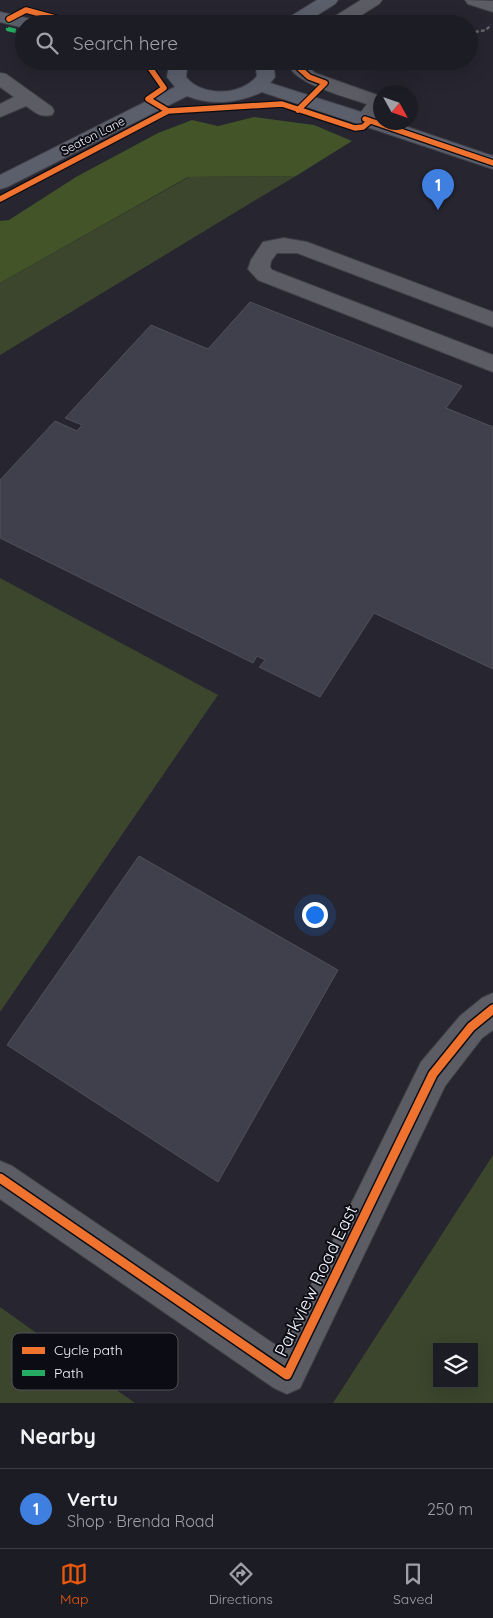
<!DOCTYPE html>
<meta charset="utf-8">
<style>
body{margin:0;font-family:Quicksand,sans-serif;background:#292931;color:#f1f3f6}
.controls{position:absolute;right:15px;bottom:15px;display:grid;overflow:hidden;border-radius:0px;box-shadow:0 5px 20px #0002}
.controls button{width:45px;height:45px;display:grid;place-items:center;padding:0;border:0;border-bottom:1px solid #3a3a41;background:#1c1c24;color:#f1f3f6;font:25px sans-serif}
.compass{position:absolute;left:373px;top:85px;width:45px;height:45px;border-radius:50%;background:#1c1c24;box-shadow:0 5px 20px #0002;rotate:130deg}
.you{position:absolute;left:314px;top:914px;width:18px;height:18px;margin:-12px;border:4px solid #fff;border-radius:50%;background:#1a73e8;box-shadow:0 0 0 8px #1a73e833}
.badge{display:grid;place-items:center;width:32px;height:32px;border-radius:50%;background:#ea580c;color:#fff;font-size:16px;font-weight:700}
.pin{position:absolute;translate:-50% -41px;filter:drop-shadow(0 1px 2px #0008)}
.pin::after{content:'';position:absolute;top:26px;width:18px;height:15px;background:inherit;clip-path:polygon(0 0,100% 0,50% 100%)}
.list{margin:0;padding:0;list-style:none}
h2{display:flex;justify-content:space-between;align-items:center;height:65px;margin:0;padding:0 20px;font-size:21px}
h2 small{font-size:16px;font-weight:400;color:#a0a1a6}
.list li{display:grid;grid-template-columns:32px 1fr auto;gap:15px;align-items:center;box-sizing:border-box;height:80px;padding:0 20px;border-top:1px solid #3a3a41}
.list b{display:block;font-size:19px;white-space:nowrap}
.list p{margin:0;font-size:16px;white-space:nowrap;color:#a0a1a6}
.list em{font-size:16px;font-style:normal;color:#a0a1a6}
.icon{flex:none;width:28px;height:28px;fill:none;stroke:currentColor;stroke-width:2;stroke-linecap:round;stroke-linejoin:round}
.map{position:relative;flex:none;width:493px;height:1403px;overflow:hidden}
.search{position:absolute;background:#1c1c24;box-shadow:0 5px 20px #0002;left:15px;right:15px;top:15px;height:55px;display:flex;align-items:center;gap:12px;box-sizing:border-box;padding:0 18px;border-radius:28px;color:#a0a1a6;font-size:19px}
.sheet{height:145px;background:#1c1c24}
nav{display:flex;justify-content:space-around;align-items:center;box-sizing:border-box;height:70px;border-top:1px solid #3a3a41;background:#1c1c24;font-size:14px;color:#a0a1a6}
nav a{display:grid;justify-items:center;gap:2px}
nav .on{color:#ea580c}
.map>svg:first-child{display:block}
</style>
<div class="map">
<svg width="493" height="1403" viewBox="0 0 493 1403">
<rect width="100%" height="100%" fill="#262530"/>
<path fill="#3b462d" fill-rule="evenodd" d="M296,176L264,195L0,355V283L189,177Z
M0,578L218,695L0,1012Z
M493,1155V1403H333ZM437,1347H474V1384H437Z
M0,1307L135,1403H0Z"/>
<path fill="#425428" d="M254,117L314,125L352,141L296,176L188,177L0,283V221L9,220L76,177L158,133L192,120L218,126Z"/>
<path fill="#403f4c" stroke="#515059" d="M250,302L462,386L446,408L493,427V669L374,613L320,697L259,667L265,660L257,656L253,663L0,538V480L55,421L77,431L82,425L65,418L151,325L208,349Z
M139,856L338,970L218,1182L7,1045Z"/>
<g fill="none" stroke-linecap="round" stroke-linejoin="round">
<defs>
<path id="minor" d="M361,0H382L379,4L347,24H326L329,20Z
M465,0L493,1V12L468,4Z
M288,61H306V65L315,73L380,96C380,111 377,128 358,123L356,119L367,104C350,98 288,83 288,61Z
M0,73L6,74L52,107L54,111L52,115C40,118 35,112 26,106L0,117V104L14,97L0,87Z
M284,238L307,242L493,312V327L297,253H277L271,261L270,267L272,270L493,355V372L258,280L248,269L251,260L263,242Z
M493,993V1030L482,1038L445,1086L300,1388L287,1394L274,1388L0,1199V1161L12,1166L280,1348L421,1062L460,1016L482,998Z"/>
<path id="major" d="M317,0H338L335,4L303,24H282L285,20Z
M0,12L35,20L38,24H24V28L0,22Z
M170,61H188L186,77C202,97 241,96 257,76L255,61H273L275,77L270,83L380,118V122H393L493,156V169L262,92C238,103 212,106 187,96L7,187L0,189V175L175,87L167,77Z"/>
</defs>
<use href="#minor" stroke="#414049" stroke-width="2"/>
<use href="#major" stroke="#414049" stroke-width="2"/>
<path stroke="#606066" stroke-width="2.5" stroke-dasharray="4 2" stroke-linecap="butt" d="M469,33L486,30L491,25"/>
<use href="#minor" fill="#5c5c65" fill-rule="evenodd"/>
<use href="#major" fill="#5b5f6c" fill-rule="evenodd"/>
<path stroke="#26ab63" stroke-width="4.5" stroke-dasharray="9 4.5" stroke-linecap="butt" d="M13,17L9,19L8,29L24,33"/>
<defs>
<path id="cycleway-far1" d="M9,19L26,10L77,24
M134,61L148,65L164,88L148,99L168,111
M297,61V66L309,77L325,83L298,110
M365,119L493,163
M0,199L168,111L282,104L355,128L363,127L370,121"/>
<path id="cycleway" d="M0,1178L287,1375L433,1074L471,1027L493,1009"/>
</defs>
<use href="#cycleway-far1" stroke="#0c0c14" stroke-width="8"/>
<use href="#cycleway" stroke="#0c0c14" stroke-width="12"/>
<use href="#cycleway-far1" stroke="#ef722f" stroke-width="5.5"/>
<use href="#cycleway" stroke="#ef722f" stroke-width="9"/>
</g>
<g text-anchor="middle" stroke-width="4" stroke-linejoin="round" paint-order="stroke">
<g font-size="12" fill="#f4f3fe" stroke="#0c0c14">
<text transform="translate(93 136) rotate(-27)" y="4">Seaton Lane</text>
</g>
<g font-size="18" fill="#f4f3fe" stroke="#0c0c14">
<text transform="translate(316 1281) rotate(-64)" y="6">Parkview Road East</text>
</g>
</g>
<rect x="12" y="1333" width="166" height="57" rx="8" fill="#0c0c14" stroke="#52515a" stroke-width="1"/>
<rect x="22" y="1347" width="23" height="7" fill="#ef722f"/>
<rect x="22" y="1370" width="23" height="6" fill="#26ab63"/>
<g font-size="14" fill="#f4f3fe">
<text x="54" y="1355">Cycle path</text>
<text x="54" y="1378">Path</text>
</g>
</svg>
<div class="controls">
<button><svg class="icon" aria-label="layers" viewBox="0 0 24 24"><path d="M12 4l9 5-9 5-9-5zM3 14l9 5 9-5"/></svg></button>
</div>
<svg class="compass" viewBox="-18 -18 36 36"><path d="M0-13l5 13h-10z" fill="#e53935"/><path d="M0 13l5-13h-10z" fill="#a0a1a6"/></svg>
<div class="you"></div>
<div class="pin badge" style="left:438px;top:210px;background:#3f7fe0">1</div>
<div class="search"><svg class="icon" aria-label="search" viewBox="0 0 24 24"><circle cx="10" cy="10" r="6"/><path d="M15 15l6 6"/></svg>Search here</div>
</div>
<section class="sheet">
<h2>Nearby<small></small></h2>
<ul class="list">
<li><span class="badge" style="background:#3f7fe0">1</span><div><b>Vertu</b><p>Shop · Brenda Road</p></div><em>250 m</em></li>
</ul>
</section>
<nav>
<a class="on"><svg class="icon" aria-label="map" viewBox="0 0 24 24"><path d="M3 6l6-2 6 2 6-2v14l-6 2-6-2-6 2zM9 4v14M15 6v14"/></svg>Map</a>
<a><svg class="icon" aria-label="directions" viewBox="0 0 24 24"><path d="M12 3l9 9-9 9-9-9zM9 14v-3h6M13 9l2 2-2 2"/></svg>Directions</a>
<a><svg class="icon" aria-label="saved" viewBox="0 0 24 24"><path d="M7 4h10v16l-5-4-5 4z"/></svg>Saved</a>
</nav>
